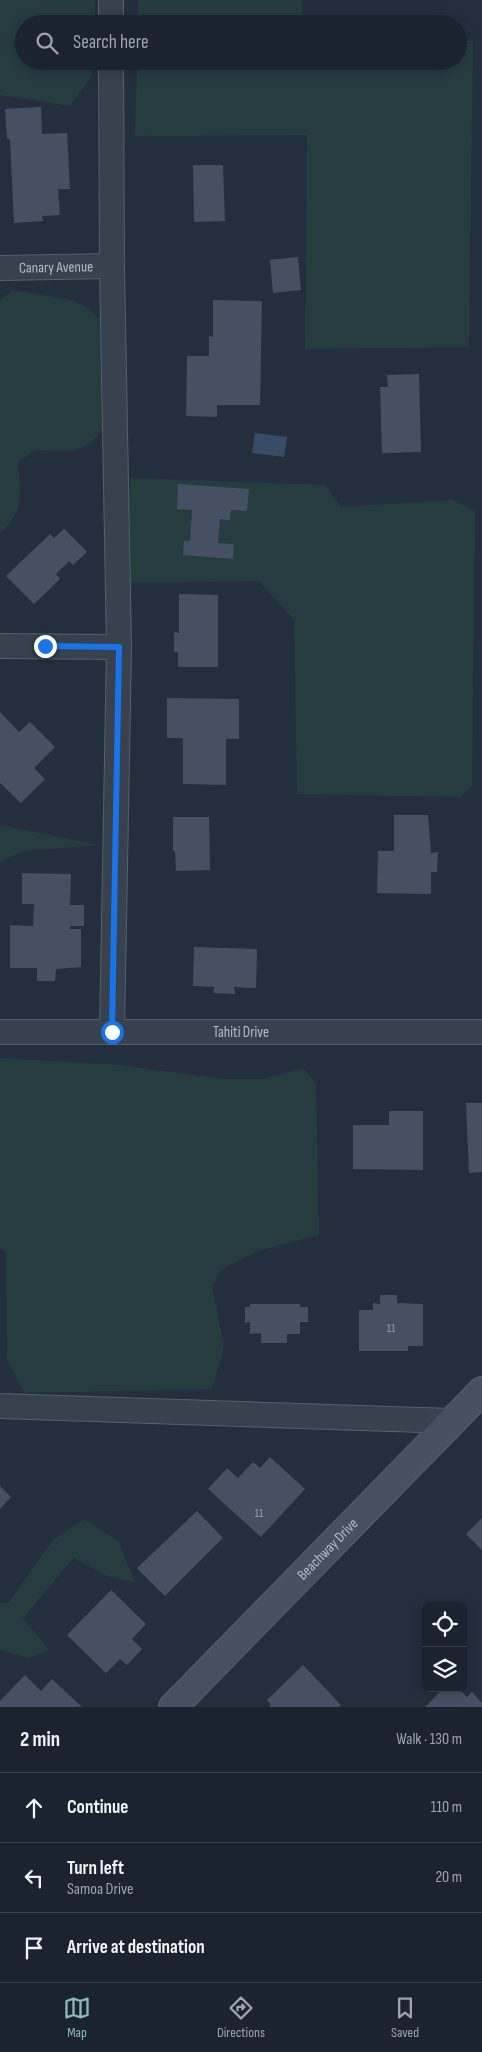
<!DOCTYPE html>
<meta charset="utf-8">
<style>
body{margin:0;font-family:"Sofia Sans Condensed",sans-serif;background:#242b36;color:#f1f3f6}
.controls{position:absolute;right:15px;bottom:15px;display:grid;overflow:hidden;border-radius:8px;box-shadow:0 2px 12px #0003}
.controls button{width:45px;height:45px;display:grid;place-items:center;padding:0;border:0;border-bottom:1px solid #39404a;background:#1b232e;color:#f1f3f6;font:25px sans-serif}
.stop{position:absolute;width:15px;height:15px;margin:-11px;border:4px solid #1a73e8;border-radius:50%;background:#fff}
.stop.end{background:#1a73e8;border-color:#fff;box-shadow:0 1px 5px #0008}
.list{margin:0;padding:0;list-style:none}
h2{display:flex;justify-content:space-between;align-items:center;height:65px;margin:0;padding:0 20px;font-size:21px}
h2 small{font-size:16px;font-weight:400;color:#a0a4aa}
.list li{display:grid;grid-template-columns:32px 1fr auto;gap:15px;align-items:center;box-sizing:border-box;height:70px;padding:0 20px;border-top:1px solid #39404a}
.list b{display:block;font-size:19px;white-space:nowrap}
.list p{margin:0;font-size:16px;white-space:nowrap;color:#a0a4aa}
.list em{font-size:16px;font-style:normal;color:#a0a4aa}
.icon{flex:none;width:28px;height:28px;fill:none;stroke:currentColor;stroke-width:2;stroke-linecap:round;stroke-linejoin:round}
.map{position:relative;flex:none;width:482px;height:1707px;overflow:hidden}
.search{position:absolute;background:#1b232e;box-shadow:0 2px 12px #0003;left:15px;right:15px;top:15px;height:55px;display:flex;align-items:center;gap:12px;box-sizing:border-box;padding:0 18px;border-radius:28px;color:#a0a4aa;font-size:19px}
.sheet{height:275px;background:#1b232e}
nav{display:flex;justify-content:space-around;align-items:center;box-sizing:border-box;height:70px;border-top:1px solid #39404a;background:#1b232e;font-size:14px;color:#a0a4aa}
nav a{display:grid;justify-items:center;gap:2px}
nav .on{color:#8bbbb9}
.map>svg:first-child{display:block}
</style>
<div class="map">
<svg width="482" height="1707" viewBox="0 0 482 1707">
<rect width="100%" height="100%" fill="#242f3e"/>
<path fill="#263c3f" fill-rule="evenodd" d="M0,0H95V24H24V61H94L91,76L70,106L0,95Z
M138,0H302L303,24H138Z
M458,41H473L469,347L305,349L307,135L135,136L137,61H458Z
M13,290L72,300L90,309L103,323L104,428L91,443L74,451L35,450L18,462C20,496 26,508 0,534V300Z
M130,478L325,485L341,507L453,500L475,511L472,785L461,797L297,794L294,620L259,581L129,583ZM179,485L231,510L230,519H220L218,543L234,544L233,558L184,555L185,541H190L192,510L177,508Z
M0,825L100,845L23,851L0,862Z
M0,1058L118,1065L224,1079H264L303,1068L316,1083L319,1235L258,1251L222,1269L212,1286L224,1347L212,1389L24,1393L7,1359L6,1252L0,1248Z
M84,1519L118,1541L135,1582L107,1576L74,1558L23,1618L49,1650L28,1658L0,1650V1603H8L53,1540Z"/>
<path fill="#394c67" d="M255,433L287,437L284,457L252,453Z"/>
<path fill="#455162" d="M41,107L42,134L67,133L70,189H58L60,215L42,216L43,221L14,223L10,139H7L5,109Z
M193,165H223L225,221L194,222Z
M298,257L301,290L273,293L270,260Z
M213,300L262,301L260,405H217V417L186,416L187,356H209V336L213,337Z
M419,374L421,452L382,453L380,387H388L387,375Z
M178,484L249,489L247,511L231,510L230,520L220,519L218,543L234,544L233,559L183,555L184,541H190L192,510L177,509Z
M64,529L87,552L73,565L69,561L56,574L60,579L34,604L6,576L50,534L54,538Z
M179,594L218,595V667H178V652H174V632L179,633Z
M167,698L239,699V739H226V785L183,784V738H167Z
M0,712L19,732L30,722L55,747L34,768L45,779L21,803L0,783Z
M394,815H428L431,853L438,852L437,872H431V894L377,893L378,851H394Z
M173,817H209L210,870L176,871L175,851H173Z
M22,873L71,874L70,905H84V926H70V929H81V967L56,969L55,981H37V968H10V925L33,926L34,904H22Z
M194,947L257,949L256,988L234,987L235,994L214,993V987L193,986Z
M466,1103H482V1172L469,1173Z
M389,1111H423V1170L353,1169V1125H389Z
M380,1295H397V1303L423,1304V1346H408V1351H359V1310H373V1303L380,1304Z
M250,1304H300V1307H308V1322H300V1334H287V1343H261V1333L250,1334V1322L245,1323V1307H250Z
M270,1457L305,1489L261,1537L208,1489L227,1468L238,1478L253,1462L260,1468Z
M0,1486L11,1497L0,1509Z
M197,1511L223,1538L165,1596L137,1568Z
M482,1518V1550L466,1534Z
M111,1590L146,1624L132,1639L142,1649L127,1665L120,1659L106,1673L67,1635Z
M303,1665L341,1705L339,1707H269L271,1705L267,1700Z
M25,1675L41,1691L52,1679L82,1707H0V1701Z
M444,1688H458L467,1697L472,1692L482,1703V1707H425Z"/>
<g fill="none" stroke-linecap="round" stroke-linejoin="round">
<defs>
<g id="street">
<path d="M111,0V24"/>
<path d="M111,61L112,266L119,647L112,1032"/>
<path id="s1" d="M0,268L112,266"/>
<path d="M0,646L119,647"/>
<path id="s2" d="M0,1032H482"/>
<path d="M0,1406L452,1421"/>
</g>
<g id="secondary">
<path id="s3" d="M173,1707L482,1391"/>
</g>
</defs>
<use href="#street" stroke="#565f6c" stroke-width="26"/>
<use href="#secondary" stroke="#565f6c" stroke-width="30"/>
<use href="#street" stroke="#38414e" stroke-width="24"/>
<use href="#secondary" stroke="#465061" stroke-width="28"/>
</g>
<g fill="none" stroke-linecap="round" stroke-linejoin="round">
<path stroke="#1a73e8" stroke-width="6" d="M45,646L119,647L112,1032"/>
</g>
<g text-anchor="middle" stroke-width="5" stroke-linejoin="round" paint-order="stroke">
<g font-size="12" fill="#98a1af">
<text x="391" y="1332">11</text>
<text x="259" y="1517">11</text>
</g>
<g font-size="15" fill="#b4bcc9" stroke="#1d2633">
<text dy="5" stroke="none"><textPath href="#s1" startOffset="56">Canary Avenue</textPath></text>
<text dy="5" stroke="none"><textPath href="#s2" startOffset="241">Tahiti Drive</textPath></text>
<text dy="5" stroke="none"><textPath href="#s3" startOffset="221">Beachway Drive</textPath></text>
</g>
</g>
</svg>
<div class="controls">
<button><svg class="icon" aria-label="locate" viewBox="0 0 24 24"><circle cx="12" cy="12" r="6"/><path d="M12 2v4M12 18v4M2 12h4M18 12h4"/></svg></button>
<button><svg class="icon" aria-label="layers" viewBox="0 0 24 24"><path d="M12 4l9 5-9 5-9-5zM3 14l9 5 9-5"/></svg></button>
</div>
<div class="stop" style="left:112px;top:1032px"></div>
<div class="stop end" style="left:45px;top:646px"></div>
<div class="search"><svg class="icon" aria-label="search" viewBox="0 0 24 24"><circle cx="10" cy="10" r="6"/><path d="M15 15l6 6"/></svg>Search here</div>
</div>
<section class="sheet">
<h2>2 min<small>Walk · 130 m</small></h2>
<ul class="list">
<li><svg class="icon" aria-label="ahead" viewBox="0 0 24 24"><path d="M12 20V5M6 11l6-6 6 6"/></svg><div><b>Continue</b></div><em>110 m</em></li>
<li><svg class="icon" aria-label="left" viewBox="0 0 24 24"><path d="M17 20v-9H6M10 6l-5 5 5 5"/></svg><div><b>Turn left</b><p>Samoa Drive</p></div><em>20 m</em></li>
<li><svg class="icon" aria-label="arrive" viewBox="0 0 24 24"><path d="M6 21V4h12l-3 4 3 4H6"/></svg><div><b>Arrive at destination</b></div></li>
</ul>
</section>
<nav>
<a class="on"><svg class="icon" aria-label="map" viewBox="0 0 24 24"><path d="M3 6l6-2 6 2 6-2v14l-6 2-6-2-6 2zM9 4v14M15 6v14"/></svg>Map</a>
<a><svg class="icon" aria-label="directions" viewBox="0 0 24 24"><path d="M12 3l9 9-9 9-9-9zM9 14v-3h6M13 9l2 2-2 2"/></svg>Directions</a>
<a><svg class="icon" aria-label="saved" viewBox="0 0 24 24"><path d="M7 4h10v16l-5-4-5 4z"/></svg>Saved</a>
</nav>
